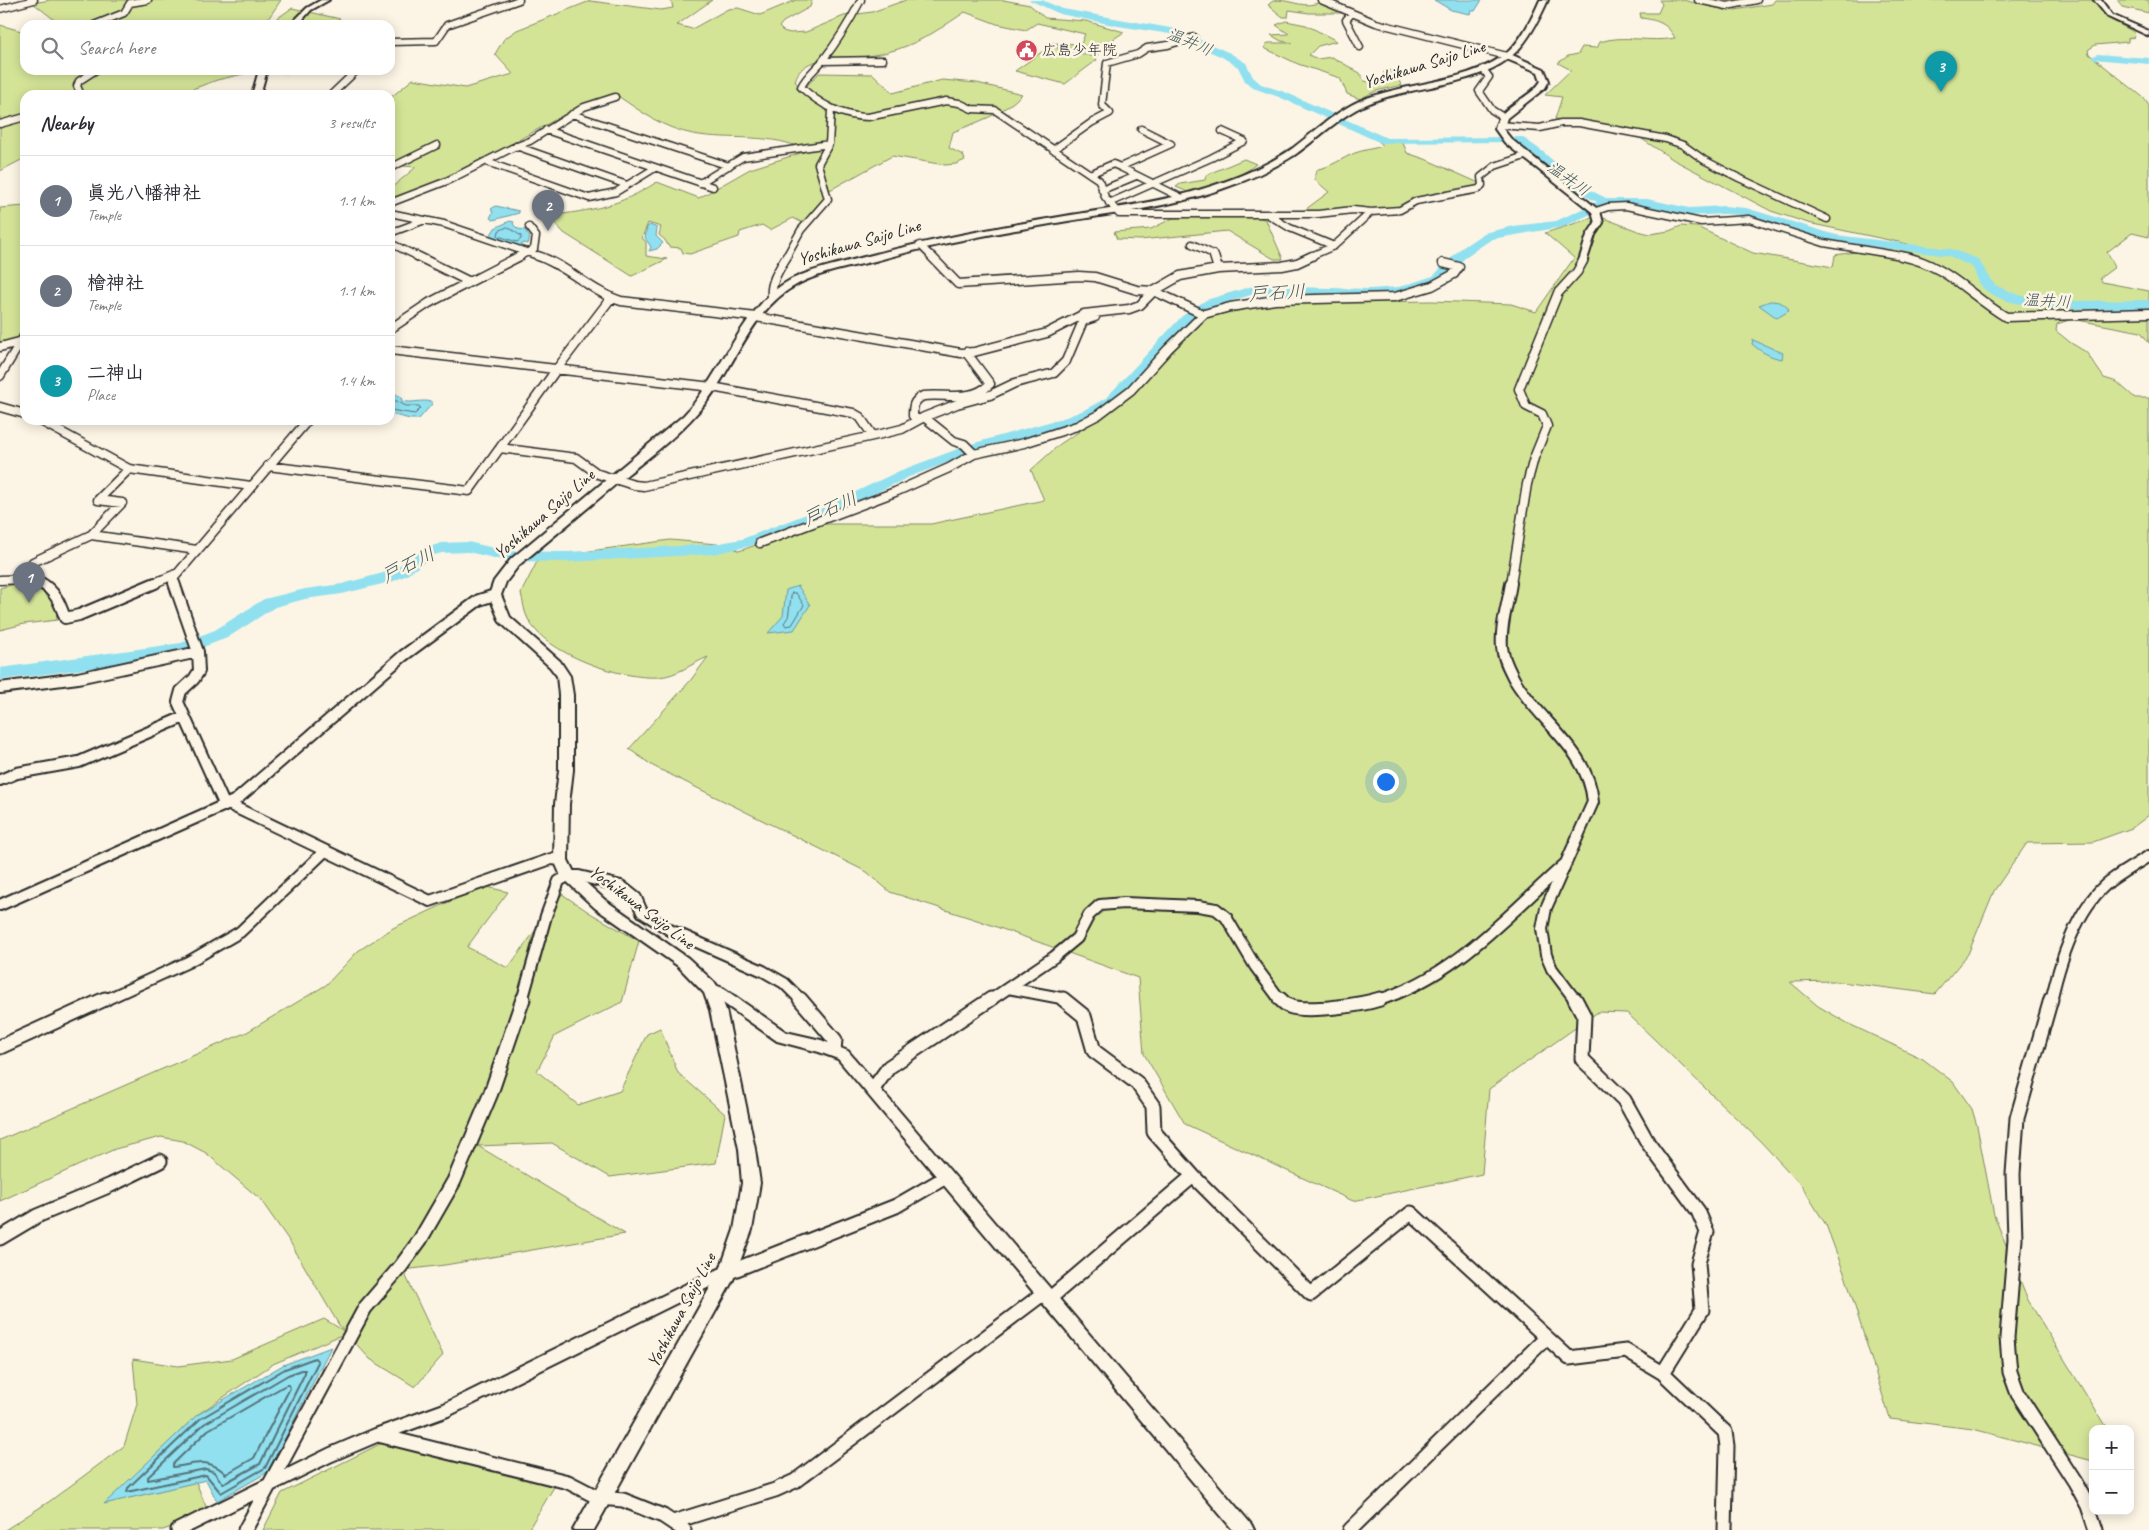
<!DOCTYPE html>
<meta charset="utf-8">
<style>
body{margin:0;font-family:Caveat,"Klee One",sans-serif;background:#f7f7f7;color:#2b2b33}
.controls{position:absolute;right:15px;bottom:15px;display:grid;overflow:hidden;border-radius:10px;box-shadow:0 2px 12px #0003}
.controls button{width:45px;height:45px;display:grid;place-items:center;padding:0;border:0;border-bottom:1px solid #e1e1e2;background:#fff;color:#2b2b33;font:25px sans-serif}
.you{position:absolute;left:1385px;top:781px;width:18px;height:18px;margin:-12px;border:4px solid #fff;border-radius:50%;background:#1a73e8;box-shadow:0 0 0 8px #1a73e833}
.badge{display:grid;place-items:center;width:32px;height:32px;border-radius:50%;background:#d93025;color:#fff;font-size:16px;font-weight:700}
.pin{position:absolute;translate:-50% -41px;filter:drop-shadow(0 1px 2px #0008)}
.pin::after{content:'';position:absolute;top:26px;width:18px;height:15px;background:inherit;clip-path:polygon(0 0,100% 0,50% 100%)}
.list{margin:0;padding:0;list-style:none}
h2{display:flex;justify-content:space-between;align-items:center;height:65px;margin:0;padding:0 20px;font-size:21px}
h2 small{font-size:16px;font-weight:400;color:#7c7c81}
.list li{display:grid;grid-template-columns:32px 1fr auto;gap:15px;align-items:center;box-sizing:border-box;height:90px;padding:0 20px;border-top:1px solid #e1e1e2}
.list b{display:block;font-size:19px;white-space:nowrap}
.list p{margin:0;font-size:16px;white-space:nowrap;color:#7c7c81}
.list em{font-size:16px;font-style:normal;color:#7c7c81}
.icon{flex:none;width:28px;height:28px;fill:none;stroke:currentColor;stroke-width:2;stroke-linecap:round;stroke-linejoin:round}
.map{position:relative;flex:none;width:2149px;height:1530px;overflow:hidden}
.search{position:absolute;background:#fff;box-shadow:0 2px 12px #0003;left:20px;top:20px;width:375px;height:55px;display:flex;align-items:center;gap:12px;box-sizing:border-box;padding:0 18px;border-radius:15px;color:#7c7c81;font-size:19px}
.panel{position:absolute;background:#fff;box-shadow:0 2px 12px #0003;left:20px;top:90px;width:375px;height:335px;border-radius:15px}
.map>svg:first-child{display:block}
</style>
<div class="map">
<svg width="2149" height="1530" viewBox="0 0 2149 1530">
<rect width="100%" height="100%" fill="#fcf5e5"/>
<filter id="ink" filterUnits="userSpaceOnUse"><feTurbulence type="fractalNoise" baseFrequency=".02" numOctaves="2"/><feDisplacementMap in="SourceGraphic" scale="10" xChannelSelector="R" yChannelSelector="G"/><feConvolveMatrix kernelMatrix="1 2 1 2 8 2 1 2 1" color-interpolation-filters="sRGB"/></filter>
<g filter="url(#ink)">
<path fill="#d4e497" stroke="#808861" d="M50,0H281L264,25H61L33,3Z
M671,0H712L677,25L692,29L728,9L738,8L760,15L796,0H812L810,7L783,22L779,27L783,31L790,33L806,32L844,16L872,12L906,0H1003L1030,5L1045,18L1086,21L1124,32L1112,40L1094,44L1099,55L1050,43L1081,44L1085,34L1037,23L1026,30L997,24L965,12C944,26 923,41 898,49C884,54 868,56 853,58C831,60 802,56 795,81L802,91L819,73L873,74L893,93L942,80L977,83L1022,94C1004,114 977,122 953,132L949,148L963,155L965,160L956,164L945,165L892,156L828,191L827,202L805,224L793,218L770,230L762,225L740,232L739,237L690,254L683,253L681,248L669,247L665,240L659,235L661,227L648,223L642,238L646,242V256L667,259L632,276L564,233L548,216C593,210 618,207 657,182L699,198L750,169L807,151C773,132 731,141 693,134C663,128 643,113 618,96L584,104L502,149L394,202L390,201V189L416,167L390,165V98L413,79L465,88L513,74L495,54L504,39L517,30L590,1L661,10L673,8Z
M1278,0C1294,1 1304,9 1321,2L1345,13H1309L1289,10L1288,17H1283L1268,5L1273,1Z
M1659,0H1683L1729,11L1772,4L1775,0H2091L2111,20L2134,32L2135,37L2128,38V42L2095,45L2088,50L2089,54L2144,98L2149,106V237L2132,233L2107,252L2115,267L2100,278L2102,282L2149,291V343L2141,332L2072,319L2057,324L2056,331L2071,343L2086,352L2104,378L2117,382L2135,398H2149V815L2132,828L2093,842L2027,843L1994,891L1968,954L1935,994L1833,981L1790,982L1818,1006L1849,1024L1923,1059L1953,1082L1972,1109L1977,1126L1994,1215L2028,1300L2107,1429H2093V1461L1973,1429L1890,1419L1846,1278L1826,1225L1802,1186L1761,1142L1627,1013L1598,1012L1489,1089L1482,1174L1353,1201L1185,1124L1144,1054L1138,978L980,921L890,892L867,872L653,766L629,749L690,681L708,657C690,664 679,675 659,677C622,680 545,654 528,619C524,612 523,601 521,593L539,558L670,540L729,545L739,551L814,524H931L1044,500L1031,470L1060,444L1092,423L1171,354L1201,317L1242,310L1243,304L1431,301L1511,304L1536,312L1574,258L1545,233L1598,216L1638,231L1650,234L1669,231L1681,226L1697,227L1753,253L1833,267L1835,255L1908,244L1808,223L1771,211L1674,160L1625,128L1555,119L1562,97L1545,95L1571,70L1558,63L1568,56L1578,54L1582,47L1597,48L1600,42C1623,34 1651,43 1675,38C1667,23 1657,20 1641,18L1640,13H1658L1662,4Z
M2117,0H2149V13L2123,7Z
M292,8L340,19L345,25H268Z
M1286,21L1306,25L1337,41L1318,46L1309,55L1317,59L1332,57L1360,73L1364,81L1384,84V72L1390,70L1402,85L1376,91L1360,99L1347,94L1340,78L1298,64L1264,48L1268,43H1293L1281,41L1271,35L1289,34L1276,25Z
M0,25L25,32V70H289L288,73L256,71L217,80L176,95H25V158L0,171Z
M1050,46L1095,57L1097,60L1065,84L1015,71Z
M1378,140L1403,143L1407,153L1425,159L1479,183L1477,188L1417,199L1403,208L1302,212L1329,192L1315,180V174L1318,169C1331,167 1342,158 1355,153C1363,150 1373,149 1382,146Z
M1244,159L1256,164C1240,179 1211,186 1190,193L1176,187L1180,184L1205,180L1206,175Z
M25,206V327L15,341L0,344V208Z
M1253,215L1266,220L1283,259H1274L1227,231L1140,240L1117,239L1114,232L1151,229L1173,218Z
M22,582L39,590L55,592L57,620L24,624L0,630V588Z
M483,886L508,892L467,947L508,968L562,894L590,913L639,941L622,1002L555,1036L537,1071L578,1105L620,1091L647,1034L660,1028L678,1073L725,1114L716,1163L610,1177L552,1143L478,1146L625,1234L445,1265L403,1270L443,1355L415,1387L370,1359L346,1333L273,1364L197,1415L106,1503L196,1482L209,1514L163,1530H5L50,1501L124,1446L137,1404L133,1359L178,1366L232,1359L324,1319L344,1331L339,1325L290,1242L260,1199L206,1153L183,1141L161,1137L115,1149L0,1201V1140L247,1032L326,985L358,951L393,928Z
M392,1438L554,1487L528,1530H263L282,1493Z"/>
<path fill="#91e0ef" stroke="#6898a1" d="M1434,0H1482L1475,11H1471L1470,14L1451,10Z
M496,206L519,211V213L493,220L490,218L493,212L491,209Z
M510,221L514,222L513,224L518,229L526,230L525,231L530,237L528,244L524,243L518,247L491,239L490,236L495,228Z
M650,225L657,228L656,236L663,243L657,249L649,251L651,247L645,238L647,227Z
M1770,301C1778,301 1786,303 1789,311L1777,318L1759,305Z
M1753,340L1783,353L1782,359C1770,357 1761,352 1752,344Z
M394,393L401,397L402,401C412,404 422,399 432,402V404L419,419H410L390,414V394Z
M798,586L810,605L794,630L768,633L783,616L786,590Z
M331,1347L268,1472L217,1501L206,1480L104,1504L197,1415L283,1365Z"/>
<g fill="none" stroke-linecap="round" stroke-linejoin="round">
<path stroke="#547379" stroke-width="1" d="M508,227L521,236V239L517,242L498,236L499,231Z
M390,398L406,406H419L421,408L415,414L390,410
M792,593H796L804,605L792,625L786,626L784,623L788,617Z"/>
<path stroke="#547379" stroke-width="2" d="M315,1358L318,1362L265,1468L221,1493L206,1475L127,1492L128,1488L200,1419L285,1369Z
M302,1370H305V1373L260,1464L223,1484L214,1472L206,1469L148,1480V1477L204,1424L288,1375Z
M286,1385H289L290,1388L254,1458L226,1474C207,1457 197,1464 173,1467V1464L208,1430Z"/>
<path fill="#91e0ef" fill-rule="evenodd" d="M1029,0H1042L1063,9L1176,29L1230,53L1246,63L1253,77L1261,84L1287,93L1387,138L1522,137L1542,151L1582,186L1608,199H1647L1689,208L1724,206L1746,208L1836,235L1951,249L1978,259L1995,285L2016,294L2031,298L2071,301L2149,300V308C2111,308 2008,316 1982,287C1977,281 1976,273 1972,267L1949,256L1835,242L1745,215L1724,214L1689,216L1647,207L1608,206L1563,227L1492,239L1468,255L1441,282L1404,294L1370,297L1254,294L1216,306L1192,322L1116,404L1094,416L1076,423L981,450L909,477L832,514L750,546L714,554L567,562L507,561L468,552L442,553L434,555L407,575L394,581L342,594L305,599L275,607L227,638L190,652L145,661L0,680V668L181,643L215,630L264,599L305,589L342,584L383,573L397,567L424,549L441,543L468,542L507,551L567,552L714,544L742,539L822,508L899,471L971,444L1066,417L1084,410L1106,398L1182,316L1206,300L1253,286L1370,289L1399,287L1433,276L1460,249L1484,233L1513,226L1556,221L1597,202L1574,190L1534,155L1516,142L1381,143L1279,97L1253,88L1245,81L1238,67L1222,57L1170,34L1118,26L1060,14Z
M2097,54L2149,58V64L2093,59L2092,57Z"/>
<defs>
<path id="minor-far3" d="M861,0C850,21 838,41 823,60C816,69 806,76 801,87C819,104 843,117 868,117L946,101L959,103L972,109L995,110L1099,180L1105,197L1119,214H1318L1353,210L1371,212L1400,210L1416,201L1479,189L1482,185L1481,177L1495,166L1525,156
M1321,0L1376,23L1507,56
M1698,0L1727,6L1757,0
M0,9L34,0
M1351,14L1346,20L1360,47
M94,25L124,13L130,3L148,0
M390,42L436,41L447,25L519,0
M822,61L883,60
M1483,69L1489,77L1479,91L1492,110L1503,117
M81,95L77,86L79,81L96,70
M331,95L357,70
M572,114L729,166
M0,124L25,117
M1499,125L1540,128L1561,123H1579L1666,139L1683,145L1704,160L1739,178L1827,219
M1141,129L1171,144L1120,167L1182,198
M546,130L713,187
M516,146L627,185
M1053,150L1091,123L1110,113L1102,105L1107,63L1138,54L1147,48L1168,45L1194,37
M487,162L589,198L616,192L655,168
M390,168L437,145
M1090,174L1113,164L1120,167
M700,183L743,157L829,144
M1102,190L1136,176
M390,203L447,181L512,148L530,141L584,107L615,97
M1109,203L1211,158L1244,141L1222,131
M1596,211L1608,207L1626,206L1701,222L1749,219L1824,243L1908,257
M390,213L444,224L541,257
M1267,214L1290,228L1334,246
M390,233L425,220
M390,243L419,257
M1192,244L1213,254L1214,257
M920,245L932,257
M518,257L534,249L536,236L529,227
M786,257L801,230L828,199L818,164L829,144L831,111L834,110
M1309,257L1334,246L1371,212"/>
<path id="minor-far2" d="M417,256L470,282
M538,256C568,266 591,292 621,301L756,317L961,353L974,352L1047,333L1084,314L1129,309L1140,305L1154,291L1180,276L1218,269L1282,266L1297,263L1312,256
M931,256L958,284L1079,276L1095,277L1137,290L1154,291L1203,314
M1214,256L1218,269
M1901,256C1946,264 1969,295 2006,317L2149,313
M772,296C770,282 780,268 787,256
M390,329L429,303L520,256
M0,347L23,341
M390,350L712,387L853,413L860,417L873,436
M0,376L25,335
M0,407L25,414
M924,417L954,441L964,444L974,454
M39,420L129,469L251,486
M918,420L913,416C913,406 913,401 923,396C947,393 971,403 990,384L966,352
M500,448L576,458L598,474L634,485L644,486L873,436L902,429L924,417L957,404L990,395L1015,383L1054,373L1066,361L1083,321L1095,317
M268,466L469,491L556,370L611,298
M91,535L197,550
M760,543L895,492L949,468L974,454L1024,443L1077,426L1098,415L1131,390L1168,349L1204,314L1230,307L1275,300L1395,297L1432,286L1454,274L1459,267L1443,263
M19,578L33,562L91,535L122,503L98,500L129,469
M0,580L24,579L44,584
M152,584L176,574
M175,584L173,579L308,420
M1511,584L1527,484L1534,458L1547,426L1542,414L1526,406L1519,389L1558,293L1577,272L1583,261"/>
<path id="minor-far1" d="M41,583C55,591 60,603 65,618L79,615L155,583
M174,583L198,652L199,671L194,679L181,691L178,702L225,806
M1511,583C1508,604 1500,626 1502,647C1503,659 1509,669 1514,679C1539,722 1589,750 1593,802L1546,908L1542,929L1546,955L1552,969L1576,1001
M0,688L78,678L198,652
M0,780L17,773L79,762L184,717
M228,804L430,901L551,859L561,860
M0,905L236,800L403,656L479,600L495,595
M1008,988L1061,998L1064,1001
M103,1001L188,962L240,932L325,851
M522,1001L546,916L559,881L568,876H579L621,886L636,898L642,912L670,930L763,971L784,983L802,1001
M989,1001L1054,957L1077,938L1089,915L1100,905L1124,903L1198,906L1216,909L1226,917L1255,966L1281,1001
M1376,1001C1456,976 1504,918 1565,864
M2051,1001C2060,961 2077,907 2110,881C2122,872 2136,864 2149,856"/>
<path id="minor" d="M800,999L835,1040L834,1050
M1063,999L1084,1016L1094,1051L1137,1083L1153,1106L1154,1132L1193,1176L1311,1294L1411,1213L1569,1358L1626,1351L1663,1373L1725,1432L1727,1446L1725,1530
M1280,999C1283,1002 1286,1005 1289,1006C1305,1013 1362,1005 1380,999
M1575,999L1584,1016L1582,1059L1624,1100L1648,1143L1698,1211L1707,1232L1698,1263L1702,1310L1663,1373
M2051,999L2017,1118L2013,1174L2015,1239L2007,1338L2010,1372L2018,1394L2075,1482L2088,1506L2096,1530
M0,1047L105,999
M873,1089L889,1067L991,999
M0,1238L37,1216L111,1185L160,1161
M1049,1299L1193,1176
M378,1435L568,1482L599,1498L623,1500L663,1516L684,1530
M673,1522L775,1490L795,1481L1044,1293
M178,1530L330,1455L377,1435L446,1410L709,1280L896,1206L946,1177
M245,1530L365,1308L401,1266L420,1240L454,1181L491,1093L523,999
M1350,1530L1546,1338"/>
<path id="tertiary" d="M321,0H329L311,10L298,25H290L307,8Z
M2094,0H2101L2112,15L2149,31V36L2108,17Z
M1504,54H1510L1544,69L1549,81L1545,88L1507,118L1503,129L1511,139L1600,211L1603,223L1595,235L1586,263L1579,261L1587,235L1595,223L1592,212L1505,143L1495,129C1499,105 1530,100 1541,81L1538,72L1504,58Z
M259,70H267L260,95H252Z
M710,983L723,988L786,1032L821,1040L848,1051L1251,1524L1254,1530H1233L838,1059L819,1052L777,1041L713,996L705,993L703,989L705,985Z"/>
<path id="secondary" d="M1540,0H1548C1540,18 1530,38 1516,52C1482,86 1415,85 1372,102C1343,113 1321,136 1296,154C1267,173 1234,186 1200,196C1157,208 1112,214 1068,221C1003,232 938,243 875,261C850,267 821,272 798,284C748,310 734,374 697,413C677,436 652,455 628,474C592,504 556,535 519,565L506,582L501,595L510,617L560,661L570,676L573,695V770L569,804L568,860L574,872L605,900L688,958L716,984L726,1010L755,1149L760,1183L752,1230L733,1280L594,1530H573L720,1270L734,1230L742,1183L739,1149L710,1010L704,993L678,966L595,908L561,876L554,860L555,804L559,770V695L557,676L550,667L500,622L489,595L494,581L511,559L684,415C722,375 742,305 792,279C815,268 843,263 868,256C933,239 999,227 1065,216C1107,209 1150,204 1192,192C1227,182 1263,169 1293,148C1317,130 1339,108 1367,98C1410,82 1474,82 1509,51C1523,37 1532,18 1540,0Z"/>
</defs>
<use href="#minor-far3" stroke="#2b2b2b" stroke-width="9"/>
<use href="#minor-far2" stroke="#2b2b2b" stroke-width="11"/>
<use href="#minor-far1" stroke="#2b2b2b" stroke-width="14"/>
<use href="#minor" stroke="#2b2b2b" stroke-width="17"/>
<use href="#tertiary" stroke="#2b2b2b" stroke-width="4"/>
<use href="#secondary" stroke="#2b2b2b" stroke-width="4"/>
<use href="#minor-far3" stroke="#fcf5e5" stroke-width="6"/>
<use href="#minor-far2" stroke="#fcf5e5" stroke-width="8"/>
<use href="#minor-far1" stroke="#fcf5e5" stroke-width="10"/>
<use href="#minor" stroke="#fcf5e5" stroke-width="13"/>
<use href="#tertiary" fill="#fcf5e5" fill-rule="evenodd"/>
<use href="#secondary" fill="#fcf5e5" fill-rule="evenodd"/>
</g>
</g>
<defs>
<symbol id="civic-disc" viewBox="-11 -11 22 22"><circle r="9.5" fill="#d1495b" stroke="#fcf5e5"/><path d="M-.6-6.5H3V-4.5H.6V-3L4-1V1h2V6H-6V1h2V-1L-.6-3ZM-1.2 2.5V6h2.4V2.5Z" fill="#fff"/></symbol>
</defs>
<g fill-rule="evenodd">
<use href="#civic-disc" x="1014" y="38" width="25" height="25"/>
</g>
<g text-anchor="middle" stroke-width="5" stroke-linejoin="round" paint-order="stroke">
<g font-size="15" fill="#2b2b2b" stroke="#fcf5e5" text-anchor="start">
<text x="1042" y="55">広島少年院</text>
</g>
<g font-size="16" font-style="italic" fill="#44585c" stroke="#fcf5e5">
<text transform="translate(1190 41) rotate(23)" y="6">温井川</text>
<text transform="translate(1569 178) rotate(35)" y="6">温井川</text>
<text transform="translate(2047 300) rotate(3)" y="6">温井川</text>
</g>
<g font-size="18" fill="#2b2b2b" stroke="#fcf5e5">
<text transform="translate(1424 64) rotate(-17)" y="6">Yoshikawa Saijo Line</text>
<text transform="translate(859 242) rotate(-16)" y="6">Yoshikawa Saijo Line</text>
<text transform="translate(544 514) rotate(-41)" y="6">Yoshikawa Saijo Line</text>
<text transform="translate(642 907) rotate(37)" y="6">Yoshikawa Saijo Line</text>
<text transform="translate(681 1310) rotate(-62)" y="6">Yoshikawa Saijo Line</text>
</g>
<g font-size="19" font-style="italic" fill="#44585c" stroke="#fcf5e5">
<text transform="translate(1277 292) rotate(-3)" y="7">戸石川</text>
<text transform="translate(830 508) rotate(-24)" y="7">戸石川</text>
<text transform="translate(408 564) rotate(-26)" y="7">戸石川</text>
</g>
</g>
</svg>
<div class="controls">
<button>+</button>
<button>−</button>
</div>
<div class="you"></div>
<div class="pin badge" style="left:29px;top:603px;background:#6b7280">1</div>
<div class="pin badge" style="left:548px;top:231px;background:#6b7280">2</div>
<div class="pin badge" style="left:1941px;top:92px;background:#0f9aa8">3</div>
<div class="search"><svg class="icon" aria-label="search" viewBox="0 0 24 24"><circle cx="10" cy="10" r="6"/><path d="M15 15l6 6"/></svg>Search here</div>
<section class="panel">
<h2>Nearby<small>3 results</small></h2>
<ul class="list">
<li><span class="badge" style="background:#6b7280">1</span><div><b>眞光八幡神社</b><p>Temple</p></div><em>1.1 km</em></li>
<li><span class="badge" style="background:#6b7280">2</span><div><b>檜神社</b><p>Temple</p></div><em>1.1 km</em></li>
<li><span class="badge" style="background:#0f9aa8">3</span><div><b>二神山</b><p>Place</p></div><em>1.4 km</em></li>
</ul>
</section>
</div>
